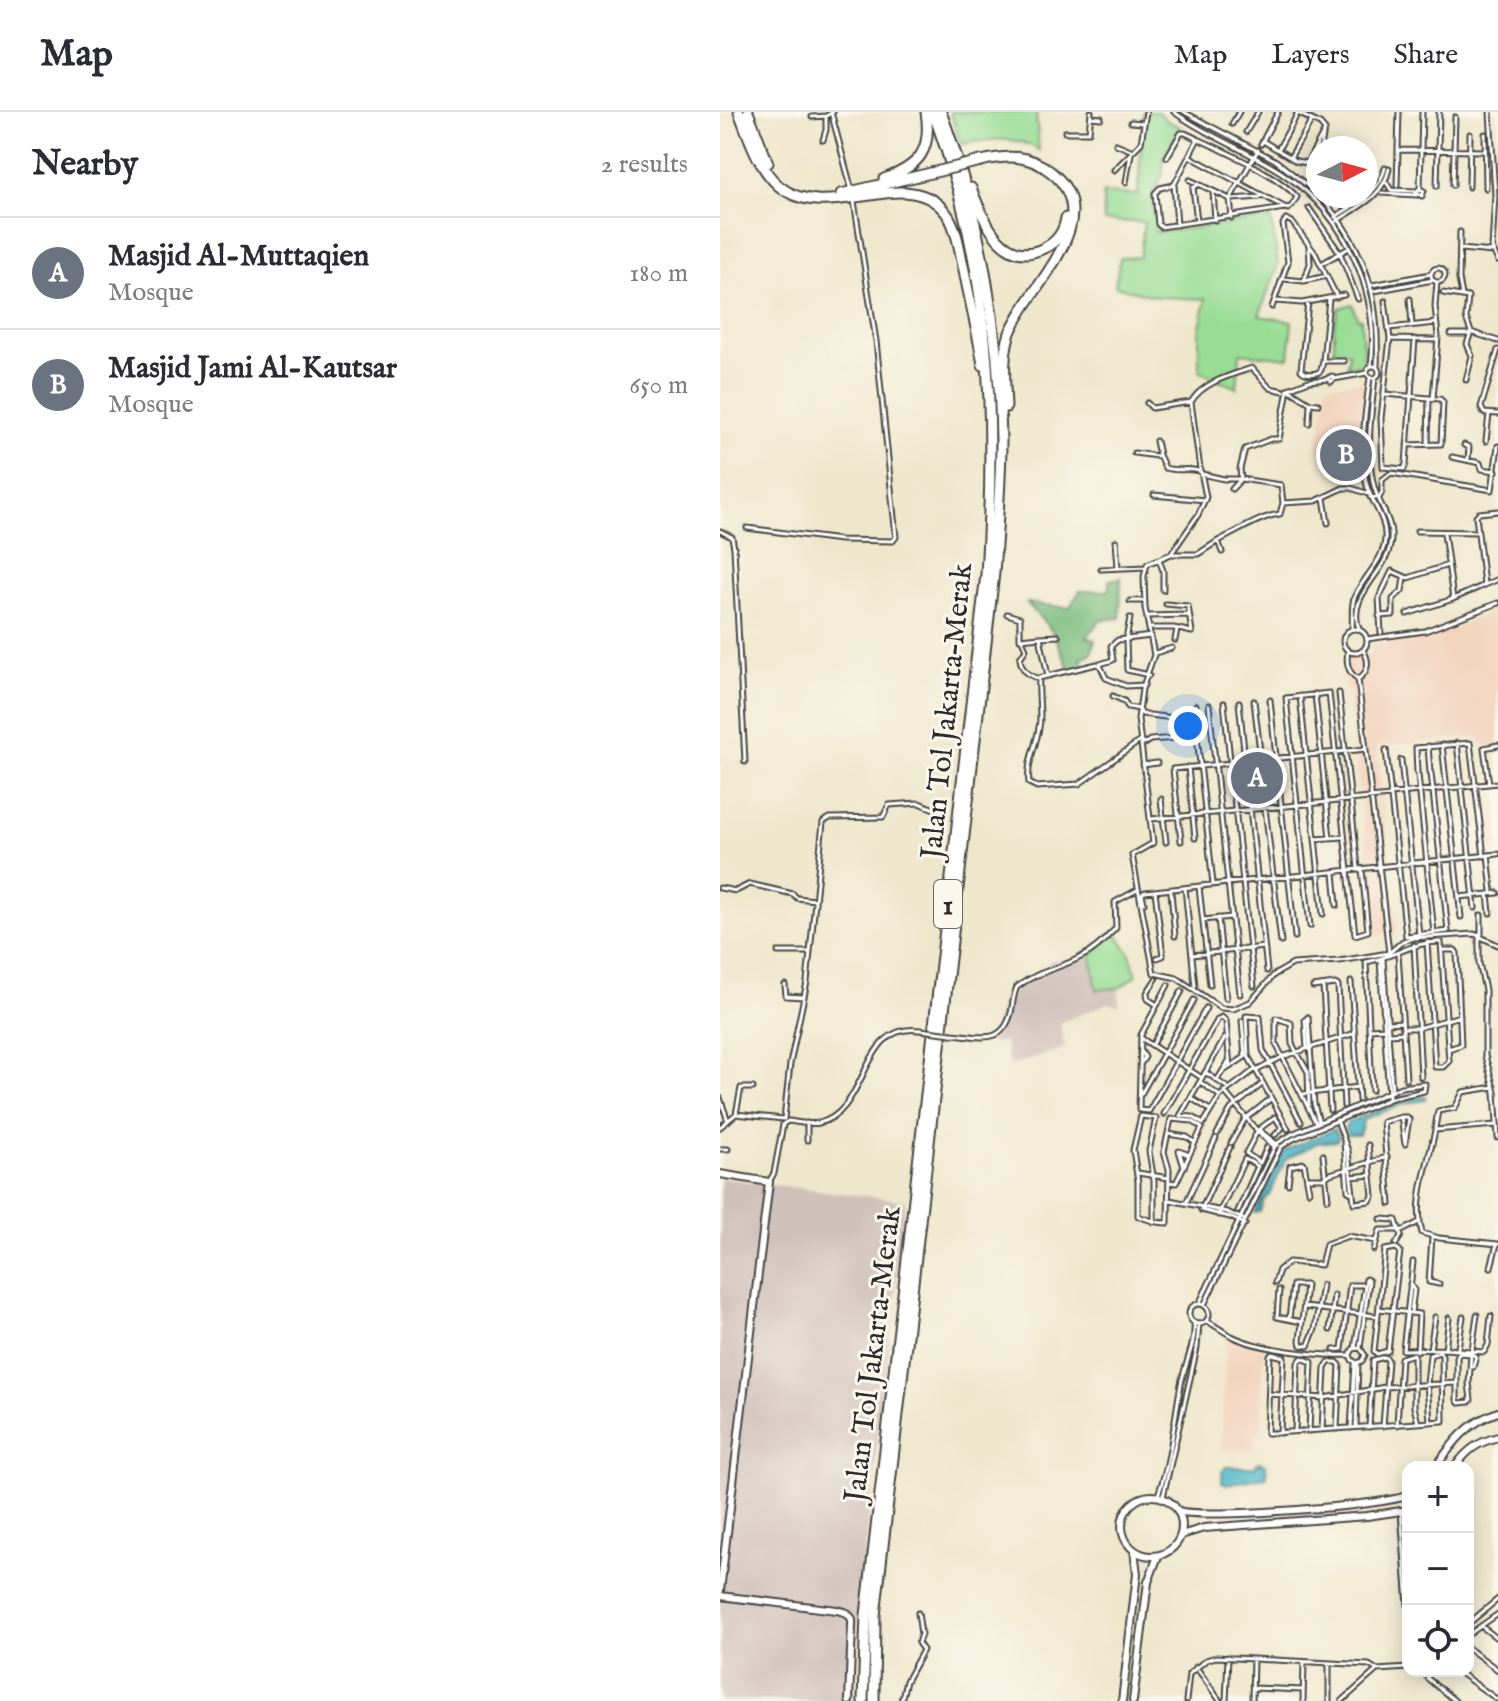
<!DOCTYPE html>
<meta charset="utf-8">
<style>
body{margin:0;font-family:"IM FELL English",serif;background:#f2f2f3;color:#2b2b33}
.controls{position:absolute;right:24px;bottom:24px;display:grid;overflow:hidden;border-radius:16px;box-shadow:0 4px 20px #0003}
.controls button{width:72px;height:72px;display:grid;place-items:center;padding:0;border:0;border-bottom:2px solid #e1e1e2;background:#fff;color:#2b2b33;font:40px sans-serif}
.compass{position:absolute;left:586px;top:24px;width:72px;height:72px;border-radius:50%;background:#fff;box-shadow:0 4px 20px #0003;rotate:84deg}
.you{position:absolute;left:468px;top:614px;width:28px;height:28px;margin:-20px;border:6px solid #fff;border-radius:50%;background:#1a73e8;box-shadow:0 0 0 12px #1a73e833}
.badge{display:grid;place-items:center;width:52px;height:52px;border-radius:50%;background:#db2777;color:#fff;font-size:26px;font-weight:700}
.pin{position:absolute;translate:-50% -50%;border:4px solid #fff;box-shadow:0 2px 8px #0006}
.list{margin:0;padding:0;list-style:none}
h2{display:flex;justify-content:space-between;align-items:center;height:104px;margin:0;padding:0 32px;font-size:34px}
h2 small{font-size:26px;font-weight:400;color:#7c7c81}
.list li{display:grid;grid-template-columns:52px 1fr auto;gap:24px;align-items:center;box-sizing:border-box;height:112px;padding:0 32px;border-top:2px solid #e1e1e2}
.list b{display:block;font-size:30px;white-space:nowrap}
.list p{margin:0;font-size:26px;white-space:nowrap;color:#7c7c81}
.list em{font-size:26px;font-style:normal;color:#7c7c81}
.icon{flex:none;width:44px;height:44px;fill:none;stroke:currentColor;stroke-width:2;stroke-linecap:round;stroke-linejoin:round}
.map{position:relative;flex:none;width:778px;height:1589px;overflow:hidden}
header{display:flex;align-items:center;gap:48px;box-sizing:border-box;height:112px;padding:0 40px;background:#fff;border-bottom:2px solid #e1e1e2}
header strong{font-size:38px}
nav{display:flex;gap:44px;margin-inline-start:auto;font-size:28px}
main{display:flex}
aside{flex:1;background:#fff}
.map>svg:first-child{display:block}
</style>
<header>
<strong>Map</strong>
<nav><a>Map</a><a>Layers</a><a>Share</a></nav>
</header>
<main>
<aside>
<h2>Nearby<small>2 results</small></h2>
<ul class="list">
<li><span class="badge" style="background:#6b7280">A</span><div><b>Masjid Al-Muttaqien</b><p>Mosque</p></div><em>180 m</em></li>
<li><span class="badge" style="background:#6b7280">B</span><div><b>Masjid Jami Al-Kautsar</b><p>Mosque</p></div><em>650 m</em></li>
</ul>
</aside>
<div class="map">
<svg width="778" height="1589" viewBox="0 0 778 1589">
<rect width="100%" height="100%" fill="#fbf7ec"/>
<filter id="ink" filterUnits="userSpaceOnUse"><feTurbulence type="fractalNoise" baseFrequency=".0125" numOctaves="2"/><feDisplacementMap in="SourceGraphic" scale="16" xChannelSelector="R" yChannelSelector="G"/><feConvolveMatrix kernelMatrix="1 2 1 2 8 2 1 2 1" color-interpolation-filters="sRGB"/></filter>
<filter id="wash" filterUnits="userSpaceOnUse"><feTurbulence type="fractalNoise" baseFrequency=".006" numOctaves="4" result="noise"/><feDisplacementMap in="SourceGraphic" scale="32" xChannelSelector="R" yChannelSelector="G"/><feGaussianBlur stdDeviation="1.8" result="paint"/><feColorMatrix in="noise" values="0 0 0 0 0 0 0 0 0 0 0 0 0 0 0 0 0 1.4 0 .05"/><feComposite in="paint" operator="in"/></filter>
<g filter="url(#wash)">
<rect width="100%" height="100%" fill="#efe7cc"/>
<path fill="#f3d4be" d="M645,269L637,334L597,339L607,273Z
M778,496V634L761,635L759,624L657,635L677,821L656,823L628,577H625L622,545L652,542L650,533L691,529L738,515Z
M778,705V739L766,740L762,707Z
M506,1225L544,1237L541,1322H536L535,1337L501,1339Z"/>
<path fill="#cfc0ba" d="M371,844L377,878L399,876V894L388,891L340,911L345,936L289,954L284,929L270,932L283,885H292L294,872L329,856L328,850L338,848L342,852Z
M0,1066L186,1089L140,1483L134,1589H0Z"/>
<path fill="#99dd95" stroke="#628460" stroke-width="2" d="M230,0H316L319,38C294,22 269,28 241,32Z
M423,0H438L447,9L460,15L442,48L443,62L432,83L436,121L551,106L558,153L539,204L572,209L569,246L520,241L517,276L479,259V220L486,187L437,185L395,174L400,146L420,145L424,110L384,109L383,81L418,83Z
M632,192L637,206L641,207L644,248L642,254L627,253L629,240L614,239V214L619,196Z
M395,819L410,842L417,863L399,876L377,878L371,844Z"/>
<path fill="#7abc7e" stroke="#527454" stroke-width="2" d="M401,466L400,506L380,508L367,525L375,528L371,542L361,546L365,557L351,560L332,519L307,491L349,496L360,479H389V468Z"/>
<path fill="#49b5c6" stroke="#3a7078" stroke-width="2" d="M692,984L706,985L705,988L686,991L644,1007L639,1023H627L625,1016L628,1010Z
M614,1017L619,1026L616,1029L597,1031L566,1047L550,1082L544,1088L540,1100L535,1101L564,1039Z
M539,1350L546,1353L547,1365L506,1372L502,1370V1360L506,1355H534Z"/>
</g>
<g filter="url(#ink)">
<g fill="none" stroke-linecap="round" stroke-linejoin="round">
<defs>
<path id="street" d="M111,0L131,75
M454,0C488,25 530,39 565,63C627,105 660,181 651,254
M464,0L555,48L598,82
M770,0L775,83L772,136L778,149
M92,5L106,4
M371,5L381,6
M411,10L423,11
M512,12L519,0
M345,20H369L371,0
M526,20L538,0
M765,22L766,76
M103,28L106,18V4L113,0
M543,29L576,49L587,51L605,18L600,12L576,0
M396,32L413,39
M541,32L558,0
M559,36L578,1
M601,36L603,24
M678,38L765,39
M469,44L568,97
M571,44L591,10
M447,45L461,21H465C497,36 555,60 577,85L571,95L441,115L438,112L435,81L440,76L454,73L478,27
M589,49L598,41
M394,58L421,31L426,0
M470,68L510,87
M406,70L411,42
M666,70L671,78L697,79
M454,73L457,113
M733,73L735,5
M677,74L679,0
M717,74L719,0
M749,75L750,22
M699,77L704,79L702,84L696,81Z
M700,77L702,0
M493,80L495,108
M661,81L697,83
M600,84C647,138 660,184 657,255
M512,87L540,85
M589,96L620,141L638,187
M615,105C636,91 659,82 665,56
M512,106L510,87L538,38
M477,109L473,76L479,72
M617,109C639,94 663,85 669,57
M740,120L739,167L742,183
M741,137L773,140
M601,152L629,136
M711 163a7 7 0 1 1 14 0a7 7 0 1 1-14 0Z
M564,167L584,169L607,164
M584,169L590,152L589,134
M652,173L711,162
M654,179L713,168
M723,181L748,185L746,206L751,220L747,232L752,244L746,268
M690,187L692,213
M556,189L582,191L624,183
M665,189L670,227L661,306L663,355L684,357L686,352L695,227
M588,190L581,258C585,263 597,263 601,258L603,249L609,187
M552,195L568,150L563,112L566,107L572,110L595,141L617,185
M669,216L716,211
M751,220L778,229
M731,222H750
M670,227L718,228
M778,238L761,295L764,301L778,302
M604,249H624
M647 260a6 6 0 1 1 12 0a6 6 0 1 1-12 0Z
M614,267L612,264L608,266L611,270L614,267L647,261
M568,277L590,291L598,292
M665,282L720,287L723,290L721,332L687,333
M713,287L718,225L715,194L717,170
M471,290L480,357
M427,291L432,296L471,290C483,270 511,263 532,256L550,276L564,279
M589,311L590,291
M436,329L439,343L445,356C457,360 471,355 481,360L486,385L478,403L451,442L427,452L424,464L425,496L434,543L422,577L418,607L433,731L412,743L434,861L457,866L501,896L513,897L530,890L554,863L573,852L619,849L669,841L683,829L693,826L754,822L778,833
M766,329L769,302
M708,331L709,287
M744,333L749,335L748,348
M414,341L437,344
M732,345L760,351L762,357L776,359
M482,362L504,367H521
M512,377L521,367
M434,383L485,388
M650,385L659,386L662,380V368L671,361L772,378L778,334
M604,386L608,411
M563,391L561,373L521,367L520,357L525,337L551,327H559L568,277L589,269L608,267
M27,416L120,428L173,429L176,425L156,229L134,89
M0,419L12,425L14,436L25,650
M697,419L758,420
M724,421L733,487
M396,429L398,455
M502,440L498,429C517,420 541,404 560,402L563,391L596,389L623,376H631L649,382
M451,442H478L498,429
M439,447L443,459V478
M381,457L426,455
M764,472L756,404L759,401L778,399
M410,489H425
M287,502L300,506V527L320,525L328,564
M687,502L733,487L778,467
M427,504L469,503
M659,504L673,503V487L682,479L684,466
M410,506L406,528L407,558L429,563
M430,516H454L472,520L468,494L446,492
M623 529a12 12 0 1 1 24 0a12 12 0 1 1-24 0Z
M632,517C633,507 631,496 634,486C642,466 664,449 665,427C667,406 650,390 646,370C640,335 645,300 650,266
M639,517C627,483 664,464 670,434C676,409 657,393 653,370C646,336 651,301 655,266
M661,521L659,486L672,459L688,466L728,453
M320,525L338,524
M647,527L705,519L778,491
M302,528L306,537L300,546C301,558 308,563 319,567
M455,528L457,517
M628,538C626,550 627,560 638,567L669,841
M435,541L452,536
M380,552L393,548L391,534L398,528L431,524
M638,567C649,560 650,549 643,538
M619,581L638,756
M595,582L610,726
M393,584L404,589L408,595L419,597L422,602L453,606L458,624L456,626L430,628L424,632L420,630
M580,584L603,802
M550,588L575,825
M534,589L541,648
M519,590L547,859
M504,591L534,874
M476,593L474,596L493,772
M489,593L520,882
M420,629L359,672L317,675L309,671C306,647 320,628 320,606C320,592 318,580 319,566L377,552L380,553L386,566L406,574L424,573
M737,631L755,796
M722,633L741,805
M708,634L710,660
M666,638L686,824L728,819L711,661
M681,648L699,823
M423,653L437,651
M468,655L475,726
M697,661L696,636L750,631L764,744
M698,663L714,821
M769,672L764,636L778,633
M670,682L778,671
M441,687L446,730
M545,696L561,830
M431,707L670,684
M595,727L623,725
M461,729L453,657L646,637
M768,743L772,779
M614,761L617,793
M479,775L490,873
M0,776L16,779L30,772L73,782L77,786L95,788
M465,776L475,874
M435,779L443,844L437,846
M451,780L455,824
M768,782L770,801
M739,785L778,781
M424,791L422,782L425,780L778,742
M498,806L506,886
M483,808L511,805
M590,814L566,586L609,581L635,823L648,819L642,757
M759,822V851L765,878V944L775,980L778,1026
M761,823V803
M694,833L701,965
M722,838H735L737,841L741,933L728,937
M58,840H89
M678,841L686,967
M472,843L544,835
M663,847L672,978
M660,848L669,984
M436,867L427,881L428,887L437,893
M631,870L639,988
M65,873L66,884L84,885
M448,873L421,923L419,998L429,999L486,896
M603,874L610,998
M593,875L615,872L618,874L624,994
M668,911L682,910
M683,916H698L740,904
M649,917L665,916
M232,922C260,924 282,934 291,901C293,892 293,883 297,875C317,859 339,857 361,845C376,838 385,827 396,816L395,790L417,778
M669,922L683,921
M421,926L482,966
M505,926L460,1004L473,1005L483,1012L500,984L533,959
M433,932L462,879
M587,937L585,908L588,905L594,992L599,1010
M421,951L425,945L421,939
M536,959L562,945L635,921
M485,960L508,976
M502,960L525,945L522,909
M497,968L509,949
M480,970L500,984
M652,978L646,850C673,846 694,829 721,830L729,949L723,955H715L707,830
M504,979L539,1021L555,1035
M421,982L474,888
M583,982L638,975
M0,986L8,1009
M471,986L490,998
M589,993L588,960L572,932L571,911L556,906V932L596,1011
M16,1002L21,976H33
M444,1002L498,907L502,905L506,909L510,955
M681,1005H687L689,1007L685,1032Z
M64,1007L70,952L87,870L103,710L110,706L163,705L169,693L199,691L217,698
M617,1008L628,1039L634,1091L650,1089L653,1084L648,1033
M63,1012L68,1009C77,1010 90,1013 99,1011C149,1000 140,909 200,918
M776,1013L715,1018C709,1051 693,1088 702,1121L719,1126L778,1132
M0,1015L16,1002L63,1007
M715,1016L718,999L735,996L743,980L774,975
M568,1017L528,944L526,904L540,905L543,938L581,1010
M539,1018L558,1033
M448,1022L467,1025L474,1030
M497,1022L511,997L541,973
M87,1028V1011
M624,1030L628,1079L632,1081
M511,1031L525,1007L549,988
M547,1035L540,1051L526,1041L538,1018L555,1005L562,1016L555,1023
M0,1037H8
M603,1043L608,1087
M464,1055L459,1039L469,1043
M418,1061L449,1066
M631,1065L651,1063
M587,1066H605L610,1062L667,1045
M49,1070L54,1061L63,1013
M568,1072L570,1054L584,1051L589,1079
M450,1088L507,1100L523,1107
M466,1091L496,1026
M670,1092L663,1010L681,1005
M483,1094L510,1035
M483,1094L481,1098L510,1105L525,1112
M498,1103L525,1047L538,1054L518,1099
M661,1107L676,1108L681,1124L676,1132
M434,1110V1069L429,1039L436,1006L421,1004L413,1038L418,1070V1104C429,1108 437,1111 448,1111L449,1057L444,1040L451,1007L472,1009L482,1016L456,1071L449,1070
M712,1125L709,1170L719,1172
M676,1136L680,1139L668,1239L657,1242L654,1239L665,1138Z
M654,1138L660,1118H684L699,1110
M693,1150L683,1238L725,1237L764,1240L768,1233L771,1204
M771,1155L777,1132
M555,1171L559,1158L569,1150L601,1153L606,1132L628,1124L656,1129
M690,1172L694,1178L691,1201
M559,1178L557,1205L582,1210
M479,1192L556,1032L572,1022L681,975L705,972L704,979L672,986L573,1027L561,1035L484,1193
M469 1202a10 10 0 1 1 20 0a10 10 0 1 1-20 0Z
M585,1195L656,1204
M659,1197L699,1202L697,1239
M569,1207L573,1173H586L580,1229L581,1233L588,1234L595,1217L602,1173
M487,1209C496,1214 505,1221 514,1225C538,1237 603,1245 630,1243L633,1237L640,1236L645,1243L642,1249L637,1251L632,1248L630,1243
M610,1218L614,1183
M635,1236L646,1167L649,1169L640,1236
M738,1236L743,1205
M710,1237L715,1205
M725,1237L729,1206
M614,1238L622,1237L630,1173H643
M752,1238L757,1203
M739,1241L751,1242L749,1271L751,1288L749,1290L739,1291L737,1288V1245Z
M751,1242L756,1244L753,1255
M549,1282L604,1286L665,1275L736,1271
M677,1313L681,1246L694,1242V1295L698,1311
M636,1315L638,1251
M649,1315L653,1248L665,1245L668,1248L663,1314
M631,1316L635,1252
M602,1318L605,1256L609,1250H617L620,1253L617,1317
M575,1319L578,1251L582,1246L592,1250L589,1319
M560,1321L564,1245L552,1242L550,1244L547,1321H550C608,1318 666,1313 723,1309L722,1243L720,1240L710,1243L707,1272L710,1310
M438,1383C451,1347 454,1309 461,1272C465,1251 476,1232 474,1210
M443,1385L477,1236L479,1212
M681,1400L688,1493
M748,1512L778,1487
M761,1514L778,1527
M748,1523L778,1502
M748,1536L778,1558
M476,1555L500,1589
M710,1559L707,1566L735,1589
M737,1559L778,1588
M533,1576L583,1578
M181,1589L186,1569L203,1538L198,1531L201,1522L198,1501
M466,1589L469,1562L486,1548L496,1545L649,1553L657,1558
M506,1589L508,1545
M532,1589L533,1547
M583,1589L584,1550
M609,1589V1551
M622,1589L657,1558L688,1556"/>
<path id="secondary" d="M0,1062L49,1070L0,1479
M716,1355C733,1330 748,1310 778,1300
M735,1355C747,1338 758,1330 778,1325
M402 1414a30 30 0 1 1 60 0a30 30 0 1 1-60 0Z
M459,1399C480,1407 669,1394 688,1383
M461,1423L484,1416L647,1404L688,1398
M0,1484L117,1498L127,1501L132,1507V1513L129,1589
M402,1589L417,1462L414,1438
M413,1589L428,1470L438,1444"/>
<path id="highway" d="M19,0C29,25 38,56 59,74C110,116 191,46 229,105C238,121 240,141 244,158C250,190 258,221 263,253
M28,0L48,51
M261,49C287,43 309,42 331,60C390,107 308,175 290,221C282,244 285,271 286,295
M164,67C200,54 212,38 206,0
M251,76C263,106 282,157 324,136C337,130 344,120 346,106
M121,82L211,61
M143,1589L146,1503L266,462C276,298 271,156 213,0
M154,1589L155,1504L274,461C277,417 281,372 281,328C280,217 260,103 221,0"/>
</defs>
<use href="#street" stroke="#484743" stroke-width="7"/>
<use href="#secondary" stroke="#484743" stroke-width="10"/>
<use href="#highway" stroke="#484743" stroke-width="13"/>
<use href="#street" stroke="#fff" stroke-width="3"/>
<use href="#secondary" stroke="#fff" stroke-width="6"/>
<use href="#highway" stroke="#fff" stroke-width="9"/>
<defs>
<path id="street-bridge" d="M200,918L232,922"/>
<path id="highway-bridge" d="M211,61L261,49"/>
</defs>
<use href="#street-bridge" stroke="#484743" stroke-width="7" stroke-linecap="butt"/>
<use href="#highway-bridge" stroke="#484743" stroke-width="13" stroke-linecap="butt"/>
<use href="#street-bridge" stroke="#fff" stroke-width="3"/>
<use href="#highway-bridge" stroke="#fff" stroke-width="9"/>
</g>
</g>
<g text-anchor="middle" stroke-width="6" stroke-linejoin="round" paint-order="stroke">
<rect fill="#fbf7ec" stroke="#696865" stroke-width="2" x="214" y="768" width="28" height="48" rx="6"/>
<g font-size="28" font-weight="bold" fill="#2b2b2b">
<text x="228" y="802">1</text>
</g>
<g font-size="30" fill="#2b2b2b" stroke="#fbf7ec">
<text transform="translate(226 599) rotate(-84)" y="10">Jalan Tol Jakarta–Merak</text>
<text transform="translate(152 1242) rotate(-83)" y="10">Jalan Tol Jakarta–Merak</text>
</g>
</g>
</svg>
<div class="controls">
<button>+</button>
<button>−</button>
<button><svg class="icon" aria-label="locate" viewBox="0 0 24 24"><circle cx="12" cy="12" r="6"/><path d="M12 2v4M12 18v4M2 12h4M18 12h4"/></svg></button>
</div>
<svg class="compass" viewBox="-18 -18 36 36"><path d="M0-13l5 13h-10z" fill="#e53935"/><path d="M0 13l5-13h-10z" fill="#7c7c81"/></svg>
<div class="you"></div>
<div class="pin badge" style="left:537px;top:666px;background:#6b7280">A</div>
<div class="pin badge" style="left:626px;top:343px;background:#6b7280">B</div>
</div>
</main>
